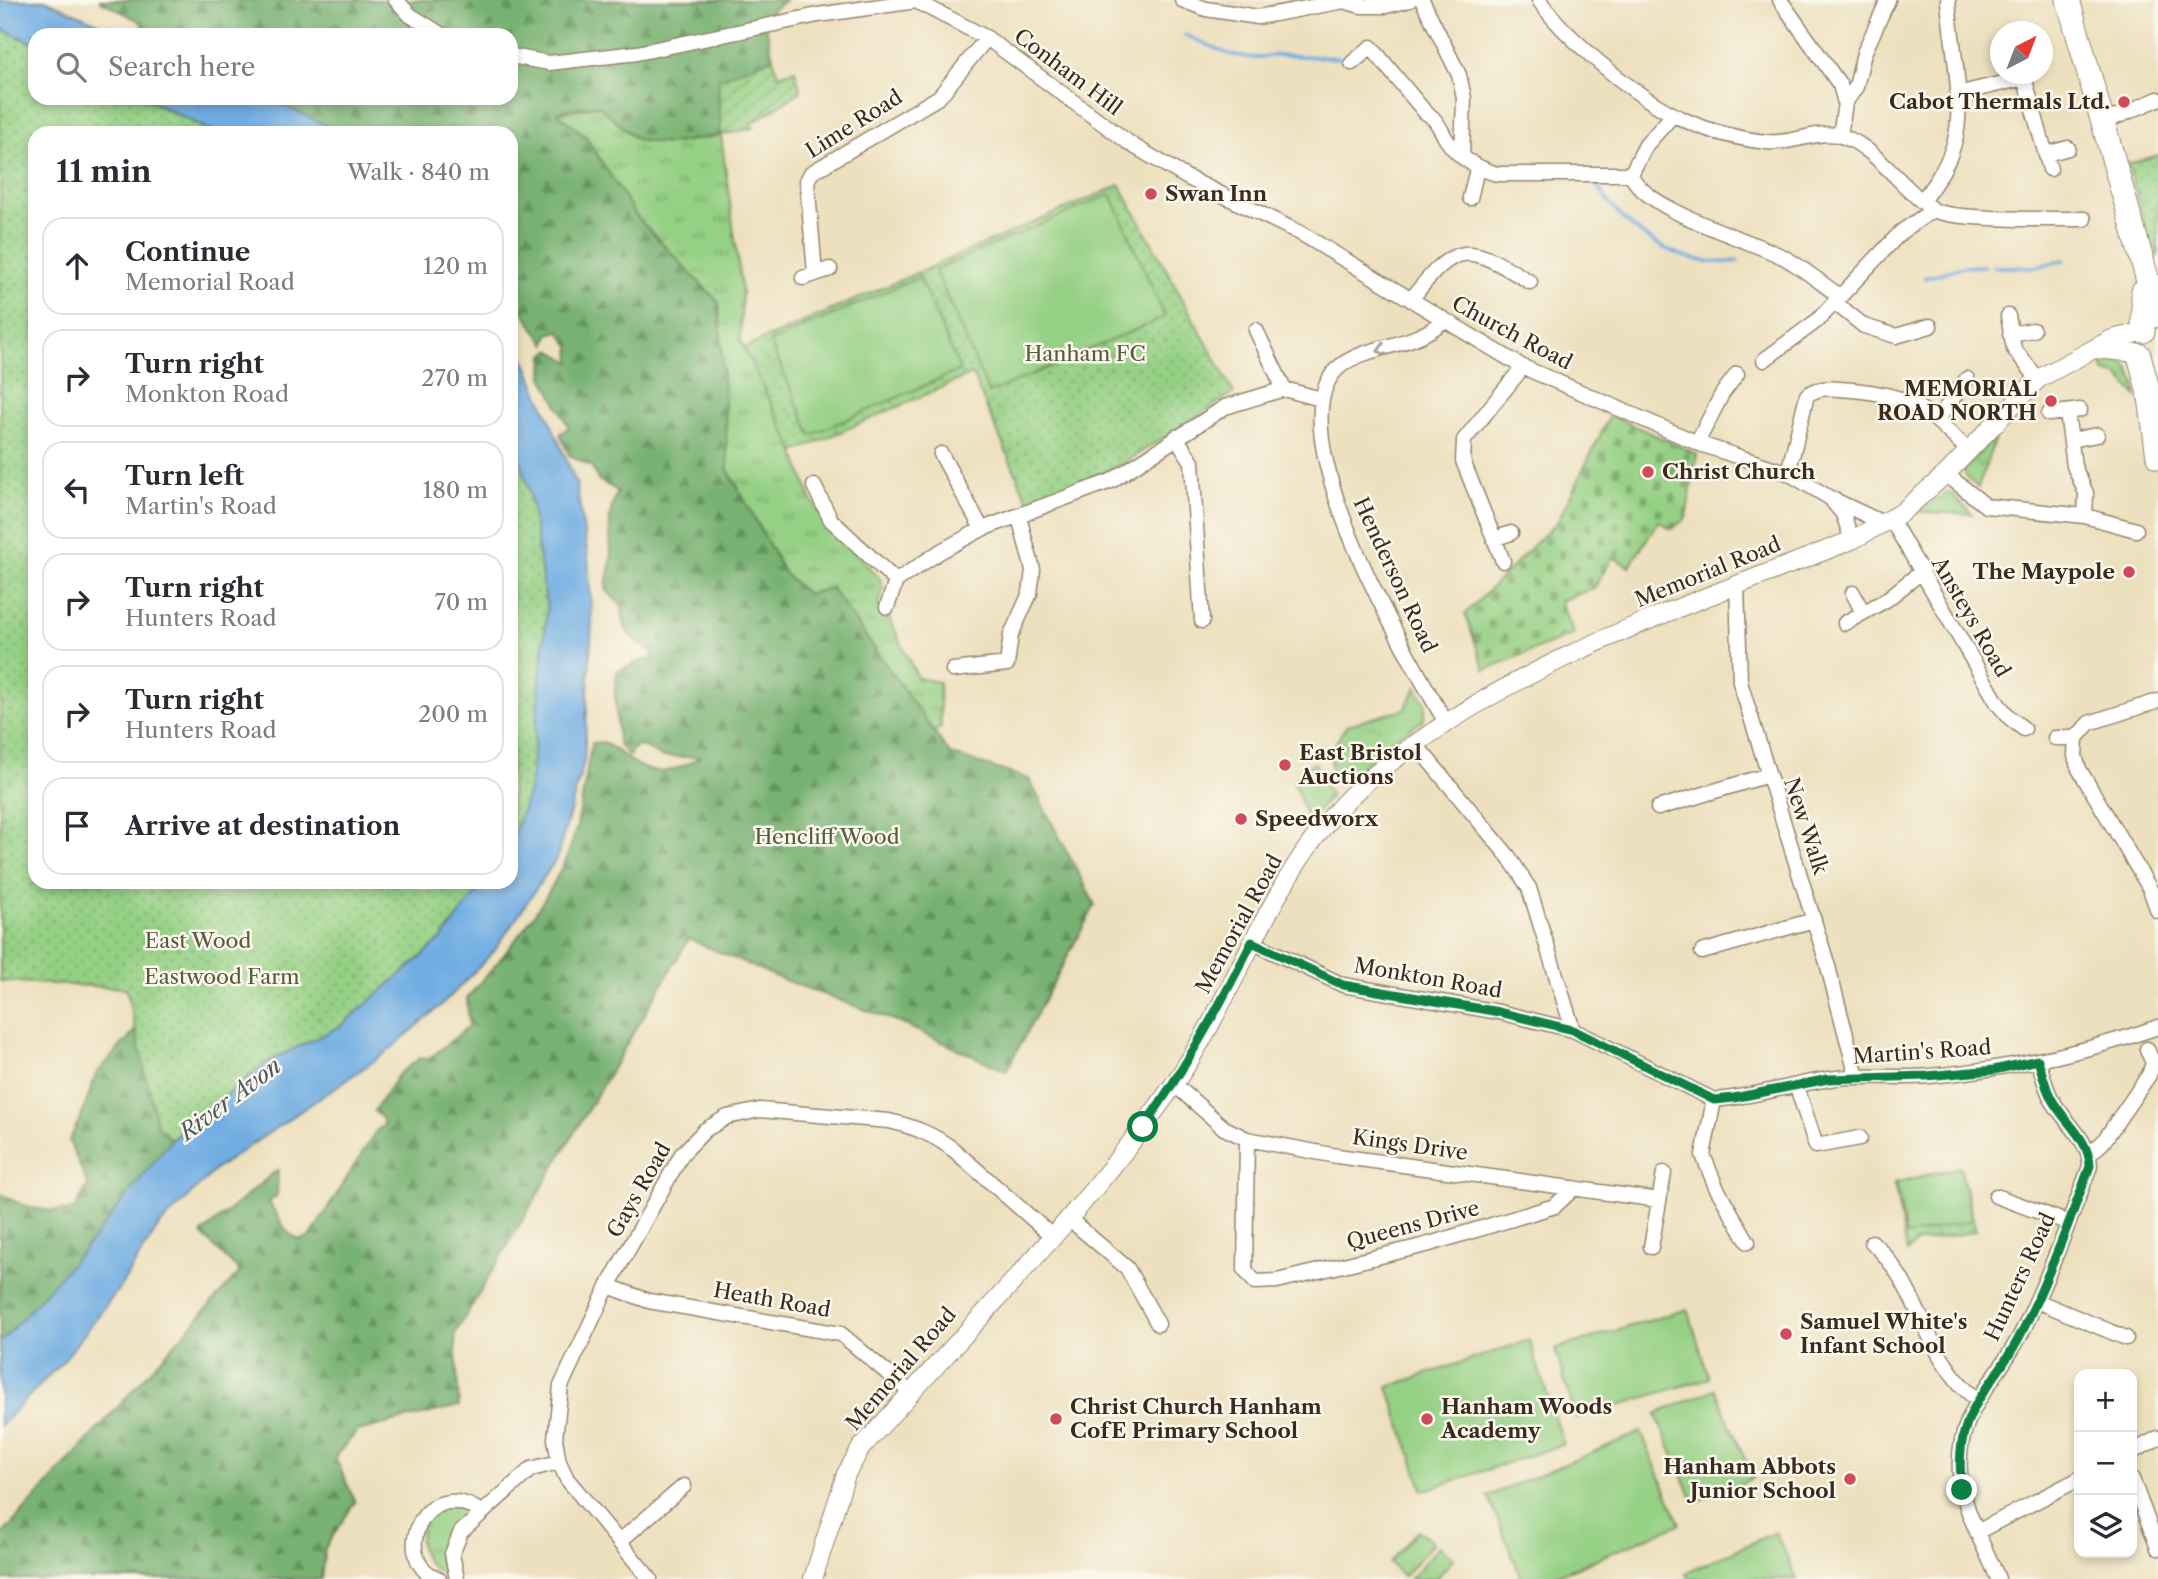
<!DOCTYPE html>
<meta charset="utf-8">
<style>
body{margin:0;font-family:"Libre Caslon Text",serif;background:#f7f7f7;color:#2b2b33}
.controls{position:absolute;right:21px;bottom:21px;display:grid;overflow:hidden;border-radius:14px;box-shadow:0 4px 10px #0003}
.controls button{width:63px;height:63px;display:grid;place-items:center;padding:0;border:0;border-bottom:2px solid #e1e1e2;background:#fff;color:#2b2b33;font:35px sans-serif}
.compass{position:absolute;left:1990px;top:21px;width:63px;height:63px;border-radius:50%;background:#fff;box-shadow:0 4px 10px #0003;rotate:42deg}
.stop{position:absolute;width:21px;height:21px;margin:-16px;border:5px solid #0b8043;border-radius:50%;background:#fff}
.stop.end{background:#0b8043;border-color:#fff;box-shadow:0 2px 7px #0008}
.list{margin:0;padding:0;list-style:none}
h2{display:flex;justify-content:space-between;align-items:center;height:91px;margin:0;padding:0 28px;font-size:30px}
h2 small{font-size:23px;font-weight:400;color:#7c7c81}
.list li{display:grid;grid-template-columns:46px 1fr auto;gap:21px;align-items:center;box-sizing:border-box;height:98px;margin:0 14px 14px;padding:0 14px;border:2px solid #e1e1e2;border-radius:21px}
.list b{display:block;font-size:26px;white-space:nowrap}
.list p{margin:0;font-size:23px;white-space:nowrap;color:#7c7c81}
.list em{font-size:23px;font-style:normal;color:#7c7c81}
.icon{flex:none;width:38px;height:38px;fill:none;stroke:currentColor;stroke-width:2;stroke-linecap:round;stroke-linejoin:round}
.map{position:relative;flex:none;width:2158px;height:1579px;overflow:hidden}
.search{position:absolute;background:#fff;box-shadow:0 4px 10px #0003;left:28px;top:28px;width:490px;height:77px;display:flex;align-items:center;gap:18px;box-sizing:border-box;padding:0 24px;border-radius:21px;color:#7c7c81;font-size:26px}
.panel{position:absolute;background:#fff;box-shadow:0 4px 10px #0003;left:28px;top:126px;width:490px;height:763px;border-radius:21px}
.map>svg:first-child{display:block}
</style>
<div class="map">
<svg width="2158" height="1579" viewBox="0 0 2158 1579">
<defs>
<pattern id="grass-tufts" width="24" height="20" patternUnits="userSpaceOnUse" patternTransform="scale(1.75)"><rect width="24" height="20" fill="#95d084"/><path d="M3 7l-1-3M5 7V3M7 7l1-3M15 17l-1-3M17 17v-4M19 17l1-3" fill="none" stroke="#7ba96b"/></pattern>
<pattern id="forest-firs" width="22" height="20" patternUnits="userSpaceOnUse" patternTransform="scale(1.75)"><rect width="22" height="20" fill="#78b272"/><path d="M5 1l3.5 6h-7zM16 11l3.5 6h-7z" fill="#64915d"/></pattern>
<pattern id="cemetery-stones" width="16" height="16" patternUnits="userSpaceOnUse" patternTransform="scale(1.75)"><rect width="16" height="16" fill="#95d084"/><path d="M2 7V4a2 2 0 0 1 4 0v3zM10 15v-3a2 2 0 0 1 4 0v3z" fill="#7ba96b"/></pattern>
<pattern id="park-dots" width="8" height="8" patternUnits="userSpaceOnUse" patternTransform="scale(1.75)"><rect width="8" height="8" fill="#95d084"/><path d="M2 2h.1M6 6h.1" fill="none" stroke="#7ba96b" stroke-width="1.8" stroke-linecap="round"/></pattern>
<pattern id="garden-furrows" width="10" height="10" patternUnits="userSpaceOnUse" patternTransform="scale(1.75)"><rect width="10" height="10" fill="#95d084"/><path d="M-1 1l2-2M0 10L10 0M9 11l2-2" fill="none" stroke="#7ba96b"/></pattern>
</defs>
<rect width="100%" height="100%" fill="#fbf7ec"/>
<filter id="ink" filterUnits="userSpaceOnUse"><feTurbulence type="fractalNoise" baseFrequency=".0143" numOctaves="2"/><feDisplacementMap in="SourceGraphic" scale="14" xChannelSelector="R" yChannelSelector="G"/><feConvolveMatrix kernelMatrix="1 2 1 2 8 2 1 2 1" color-interpolation-filters="sRGB"/></filter>
<filter id="wash" filterUnits="userSpaceOnUse"><feTurbulence type="fractalNoise" baseFrequency=".00686" numOctaves="4" result="noise"/><feDisplacementMap in="SourceGraphic" scale="28" xChannelSelector="R" yChannelSelector="G"/><feGaussianBlur stdDeviation="1.57" result="paint"/><feColorMatrix in="noise" values="0 0 0 0 0 0 0 0 0 0 0 0 0 0 0 0 0 1.4 0 .05"/><feComposite in="paint" operator="in"/></filter>
<g filter="url(#wash)">
<rect width="100%" height="100%" fill="#ede0be"/>
<path fill="url(#grass-tufts)" stroke="#687d51" stroke-width="2" d="M599,106L637,140L669,144L721,135L742,293L740,337L744,348L793,448L811,499L825,521L880,579L883,590L878,605L886,612L918,678L939,682L941,728L934,732L831,589L807,594L785,574L728,470L719,303L637,217L585,136L557,113Z
M2102,359C2128,356 2135,375 2137,397L2119,376L2104,372Z
M1996,435L1978,488L1966,477L1964,470Z
M1949,492L1972,514L1919,512L1945,493Z
M1416,687L1426,705L1423,721L1394,739L1344,783H1339C1322,762 1334,743 1347,725L1405,709Z
M1315,763L1331,796L1308,822L1294,782L1304,768Z
M451,1504L470,1511C447,1529 443,1548 445,1574C423,1567 412,1539 427,1519C432,1512 444,1509 451,1504Z"/>
<path fill="url(#forest-firs)" stroke="#5a6e48" stroke-width="2" d="M99,0H785L761,20L767,31L773,58L718,79L721,135L669,144L637,140L599,106L572,108L557,113L585,136L637,217L719,303L728,470L785,574L807,594L831,588L950,754L1029,779L1095,905L1006,1071L896,1021L784,980L689,939L455,1334L459,1406L357,1431L335,1457L355,1502L325,1548L321,1579H0V1537L240,1272L201,1234L278,1169L277,1195L269,1202L287,1232L299,1240L310,1237L376,1131L384,1125L382,1118L374,1111L399,1074L420,1058H430L469,1026L467,998C507,953 559,891 575,833C583,805 585,773 592,743L604,742C644,769 652,785 700,757H661L645,747L635,746L629,756L618,743L615,692L617,671L644,660L651,661L654,651C631,644 622,629 622,606L606,590C606,578 611,568 611,557C610,531 606,515 618,491L598,480L592,467L569,455L560,434L569,427L543,377L544,355L550,350L571,362L570,346L559,331L549,334L546,344C532,329 526,311 511,297V133H338L269,98H511V35H146L141,22Z
M353,882L165,1160L0,1350V1193C23,1208 48,1214 75,1209L88,1185L69,1141L83,1112L96,1074L140,1025L161,987L0,934Z"/>
<path fill="url(#cemetery-stones)" stroke="#687d51" stroke-width="2" d="M1610,415L1697,454L1686,518L1672,529L1659,521L1629,567L1613,557L1594,588L1560,601L1574,634L1485,670L1465,614L1558,521Z"/>
<path fill="url(#park-dots)" stroke="#687d51" stroke-width="2" d="M0,28L35,45V98H143L215,133H35V882H484L442,939L341,1026L267,1062L171,1140L157,1125L126,988L0,981Z
M2158,155V256L2153,257L2128,164Z
M1120,185L1234,393L1111,471L1028,501L972,374L795,452L744,348Z
M511,427L530,494L547,609L530,788L511,842Z
M1960,1167L1976,1231L1916,1243L1907,1252L1894,1183Z"/>
<path fill="url(#garden-furrows)" stroke="#687d51" stroke-width="2" d="M773,58L778,75L795,70L801,91L751,124L754,128L721,135L718,79Z"/>
<path fill="#95d084" stroke="#687d51" stroke-width="2" d="M1111,194L1165,317L989,393L935,270Z
M919,277L960,370L811,435L770,342Z
M1960,1167L1972,1220L1906,1236L1896,1183Z
M1688,1309L1709,1378L1576,1418L1555,1349Z
M1529,1340L1564,1444L1423,1491L1388,1387Z
M1715,1389L1753,1478L1694,1503L1656,1414Z
M1641,1432L1680,1524L1549,1579H1522L1488,1496Z
M1418,1530L1433,1543L1404,1576L1389,1563Z
M1775,1532L1797,1579H1689L1686,1573Z
M1439,1546L1453,1559L1436,1579H1410Z"/>
<path fill="#70ade2" stroke="#566c80" stroke-width="2" d="M0,0H45L125,35H35V44L0,28Z
M145,98H268L330,127L336,133H216Z
M511,327L576,483L588,558L592,622L584,761L557,858L494,951L445,1002L387,1052L216,1169L159,1226L118,1290L63,1361L0,1426V1343L94,1238L171,1140L267,1062L341,1026L442,939L484,882H511V842L530,788L547,609L530,494L511,428Z"/>
<g fill="none" stroke-linecap="round" stroke-linejoin="round">
<path stroke="#70ade2" stroke-width="3.5" d="M1185,35L1229,54L1253,58L1279,55L1341,58
M1598,186C1626,233 1682,269 1738,261
M1993,267H2035L2064,260
M1924,278L1963,267L1985,266"/>
</g>
</g>
<g filter="url(#ink)">
<g fill="none" stroke-linecap="round" stroke-linejoin="round">
<defs>
<path id="minor" d="M396,0L410,15L442,35
M1182,0L1206,9L1258,17L1344,1L1361,6H1386L1410,0
M1422,0L1459,75L1464,98L1462,157
M1539,0C1554,22 1574,40 1594,58C1648,105 1694,134 1767,142C1791,145 1818,129 1841,136C1874,145 1903,190 1932,209C1949,221 2058,219 2084,219
M1780,0L1840,85L1845,103L1840,135
M511,56L549,63L637,53L818,15L916,1L987,38L1132,145L1186,177L1302,234L1523,367L1700,444L1788,473L1830,498L1883,523
M1352,63L1371,47L1425,112C1437,119 1439,127 1446,139C1458,157 1476,168 1497,174H1631
M2023,74L2050,169
M1957,94L2024,78
M1845,103L1856,87L1864,53L1888,0
M2102,123L2158,99
M2047,154L2068,148
M1631,174C1644,211 1749,239 1785,258C1803,268 1821,283 1838,295
M1631,174L1646,145L1672,116
M1470,198L1477,169
M1922,201C1936,182 1949,164 1955,140C1965,101 1951,41 1948,0
M815,273L807,181L811,173L939,97L987,38
M803,278L830,269
M1411,300C1457,239 1468,244 1530,282
M1834,302L1864,326L1896,336L1930,326
M2008,316L2014,349L2038,379
M1443,321C1413,349 1361,345 1337,369C1274,431 1409,658 1445,721
M1256,330L1284,389
M2010,334L2033,330
M1764,360L1818,320L1901,232L1933,210
M2067,412L2074,466L2086,493L2085,516
M2049,414L2080,410
M1937,420L1967,379
M1176,437L1192,462L1202,621
M2071,440L2097,435
M1697,443L1722,394L1737,374
M941,454L982,529
M1788,473L1807,395C1822,385 1835,389 1853,390C1915,396 1925,409 1969,451
M1946,474L1986,506L2085,516L2136,530
M814,486L831,520L896,581
M1833,502L1843,514L1852,540
M1891,519L1998,704L2010,718L2024,729
M1494,539L1511,533
M1503,561L1463,461L1464,440L1523,367
M1737,585L1740,682L1827,963L1857,1077
M1853,593L1863,613
M887,607L896,581L941,551L982,529L1111,481L1225,407L1284,389L1321,399
M1845,623L1886,600L1920,573
M953,670L1007,664L1011,635L1030,593L1033,570L1019,517
M2055,738H2076L2075,756L2079,769L2150,889L2158,911
M2076,738L2089,723L2158,701
M1416,745L1509,857L1529,888L1573,1030
M1658,808L1768,775
M1252,942L1343,985L1499,1012L1573,1030L1714,1100C1753,1097 1790,1085 1829,1079C1862,1074 1896,1079 1930,1076C2008,1069 2084,1053 2158,1027
M1702,952L1814,920
M1174,1084L1224,1128L1247,1139L1337,1156L1659,1200
M1797,1087L1816,1146L1860,1138
M1714,1100L1703,1155L1716,1187L1748,1242
M1247,1139L1245,1270L1255,1282L1277,1281L1426,1245L1555,1206L1574,1188
M2090,1154L2103,1142L2149,1075L2153,1063L2147,1049
M1996,1196L2069,1223
M1068,1218L1127,1268L1158,1324
M1872,1242C1921,1287 1923,1356 1976,1399
M1651,1247L1664,1173
M608,1286L649,1301L841,1334L910,1392
M2037,1301L2126,1338
M2132,1452L2158,1438
M2132,1479L2158,1548
M1979,1531L2079,1479
M620,1541L684,1486
M439,1579C389,1562 423,1472 481,1512
M457,1579L452,1554L461,1532L531,1469L559,1462
M650,1579L567,1479L559,1462L555,1439L561,1386L608,1286L682,1154L705,1130L727,1117L760,1110L889,1121C915,1127 935,1135 955,1151L1052,1236
M1998,1579C1985,1546 1962,1509 1960,1473C1955,1410 1999,1380 2023,1330C2049,1276 2070,1221 2090,1166C2089,1138 2063,1121 2051,1098C2045,1086 2042,1073 2038,1060"/>
<path id="tertiary" d="M2094,349L2138,353
M813,1579L846,1474L861,1448C967,1329 1083,1215 1174,1084C1244,983 1275,856 1373,776C1519,658 1681,609 1852,540L1901,513L1946,474L2038,379L2112,339L2141,332"/>
<path id="primary" d="M2068,0L2158,316
M2143,291V331
M2139,355L2150,397L2158,457"/>
</defs>
<use href="#minor" stroke="#94856e" stroke-width="17"/>
<use href="#tertiary" stroke="#94856e" stroke-width="20"/>
<use href="#primary" stroke="#94856e" stroke-width="25"/>
<use href="#minor" stroke="#fff" stroke-width="14"/>
<use href="#tertiary" stroke="#fff" stroke-width="18"/>
<use href="#primary" stroke="#fff" stroke-width="23"/>
</g>
<defs><path id="oneway-chevron" d="M-2-3.5L2.5 0L-2 3.5" fill="none" stroke-width="1.6" stroke-linecap="round" stroke-linejoin="round" transform="scale(1.75)"/></defs>
<use stroke="#a79f9a" href="#oneway-chevron" transform="translate(1382 350) rotate(162)"/>
</g>
<g fill="none" stroke-linecap="round" stroke-linejoin="round" filter="url(#ink)">
<path stroke="#0b8043" stroke-width="9" d="M1143,1127C1186,1068 1219,1007 1252,942L1343,985L1499,1012L1573,1030L1714,1100L1734,1098L1828,1079L1926,1076L1994,1070L2038,1060C2042,1073 2045,1086 2051,1098C2063,1121 2089,1138 2090,1166C2070,1221 2049,1277 2023,1330C1992,1394 1951,1407 1962,1490"/>
</g>
<g fill="#d1495b" stroke="#fbf7ec" stroke-width="2.5">
<circle cx="2124" cy="102" r="7"/>
<circle cx="1151" cy="194" r="7"/>
<circle cx="2051" cy="401" r="7"/>
<circle cx="1648" cy="472" r="7"/>
<circle cx="2129" cy="572" r="7"/>
<circle cx="1285" cy="765" r="7"/>
<circle cx="1241" cy="819" r="7"/>
<circle cx="1786" cy="1334" r="7"/>
<circle cx="1056" cy="1419" r="7"/>
<circle cx="1427" cy="1419" r="7"/>
<circle cx="1850" cy="1479" r="7"/>
</g>
<g text-anchor="middle" stroke-width="5" stroke-linejoin="round" paint-order="stroke">
<g font-size="21" fill="#3b2a1e" stroke="#fbf7ec">
<text transform="translate(1068 72) rotate(37)" y="7">Conham Hill</text>
<text transform="translate(854 124) rotate(-32)" y="7">Lime Road</text>
<text transform="translate(1512 333) rotate(28)" y="7">Church Road</text>
<text transform="translate(1708 572) rotate(-22)" y="7">Memorial Road</text>
<text transform="translate(1395 575) rotate(65)" y="7">Henderson Road</text>
<text transform="translate(1971 617) rotate(60)" y="7">Ansteys Road</text>
<text transform="translate(1806 826) rotate(72)" y="7">New Walk</text>
<text transform="translate(1239 924) rotate(-61)" y="7">Memorial Road</text>
<text transform="translate(1428 978) rotate(10)" y="7">Monkton Road</text>
<text transform="translate(1922 1052) rotate(-4)" y="7">Martin's Road</text>
<text transform="translate(1410 1145) rotate(8)" y="7">Kings Drive</text>
<text transform="translate(639 1190) rotate(-60)" y="7">Gays Road</text>
<text transform="translate(1413 1225) rotate(-15)" y="7">Queens Drive</text>
<text transform="translate(2020 1277) rotate(-65)" y="7">Hunters Road</text>
<text transform="translate(772 1300) rotate(10)" y="7">Heath Road</text>
<text transform="translate(901 1369) rotate(-49)" y="7">Memorial Road</text>
</g>
<g font-size="21" font-weight="bold" fill="#3b2a1e" stroke="#fbf7ec" text-anchor="start">
<text x="2110" y="109" text-anchor="end">Cabot Thermals Ltd.</text>
<text x="1165" y="201">Swan Inn</text>
<text x="2037" y="396" text-anchor="end">MEMORIAL<tspan x="2037" dy="24">ROAD NORTH</tspan></text>
<text x="1662" y="479">Christ Church</text>
<text x="2115" y="579" text-anchor="end">The Maypole</text>
<text x="1299" y="760">East Bristol<tspan x="1299" dy="24">Auctions</tspan></text>
<text x="1255" y="826">Speedworx</text>
<text x="1800" y="1329">Samuel White's<tspan x="1800" dy="24">Infant School</tspan></text>
<text x="1070" y="1414">Christ Church Hanham<tspan x="1070" dy="24">CofE Primary School</tspan></text>
<text x="1441" y="1414">Hanham Woods<tspan x="1441" dy="24">Academy</tspan></text>
<text x="1836" y="1474" text-anchor="end">Hanham Abbots<tspan x="1836" dy="24">Junior School</tspan></text>
</g>
<g font-size="21" fill="#565c3d" stroke="#fbf7ec">
<text x="1085" y="361">Hanham FC</text>
<text x="827" y="844">Hencliff Wood</text>
<text x="198" y="948">East Wood</text>
<text x="222" y="984">Eastwood Farm</text>
</g>
<g font-size="23" font-style="italic" fill="#4e5863" stroke="#fbf7ec">
<text transform="translate(230 1099) rotate(-37)" y="8">River Avon</text>
</g>
</g>
</svg>
<div class="controls">
<button>+</button>
<button>−</button>
<button><svg class="icon" aria-label="layers" viewBox="0 0 24 24"><path d="M12 4l9 5-9 5-9-5zM3 14l9 5 9-5"/></svg></button>
</div>
<svg class="compass" viewBox="-18 -18 36 36"><path d="M0-13l5 13h-10z" fill="#e53935"/><path d="M0 13l5-13h-10z" fill="#7c7c81"/></svg>
<div class="stop" style="left:1143px;top:1127px"></div>
<div class="stop end" style="left:1962px;top:1490px"></div>
<div class="search"><svg class="icon" aria-label="search" viewBox="0 0 24 24"><circle cx="10" cy="10" r="6"/><path d="M15 15l6 6"/></svg>Search here</div>
<section class="panel">
<h2>11 min<small>Walk · 840 m</small></h2>
<ul class="list">
<li><svg class="icon" aria-label="ahead" viewBox="0 0 24 24"><path d="M12 20V5M6 11l6-6 6 6"/></svg><div><b>Continue</b><p>Memorial Road</p></div><em>120 m</em></li>
<li><svg class="icon" aria-label="right" viewBox="0 0 24 24"><path d="M7 20v-9h11M14 6l5 5-5 5"/></svg><div><b>Turn right</b><p>Monkton Road</p></div><em>270 m</em></li>
<li><svg class="icon" aria-label="left" viewBox="0 0 24 24"><path d="M17 20v-9H6M10 6l-5 5 5 5"/></svg><div><b>Turn left</b><p>Martin's Road</p></div><em>180 m</em></li>
<li><svg class="icon" aria-label="right" viewBox="0 0 24 24"><path d="M7 20v-9h11M14 6l5 5-5 5"/></svg><div><b>Turn right</b><p>Hunters Road</p></div><em>70 m</em></li>
<li><svg class="icon" aria-label="right" viewBox="0 0 24 24"><path d="M7 20v-9h11M14 6l5 5-5 5"/></svg><div><b>Turn right</b><p>Hunters Road</p></div><em>200 m</em></li>
<li><svg class="icon" aria-label="arrive" viewBox="0 0 24 24"><path d="M6 21V4h12l-3 4 3 4H6"/></svg><div><b>Arrive at destination</b></div></li>
</ul>
</section>
</div>
